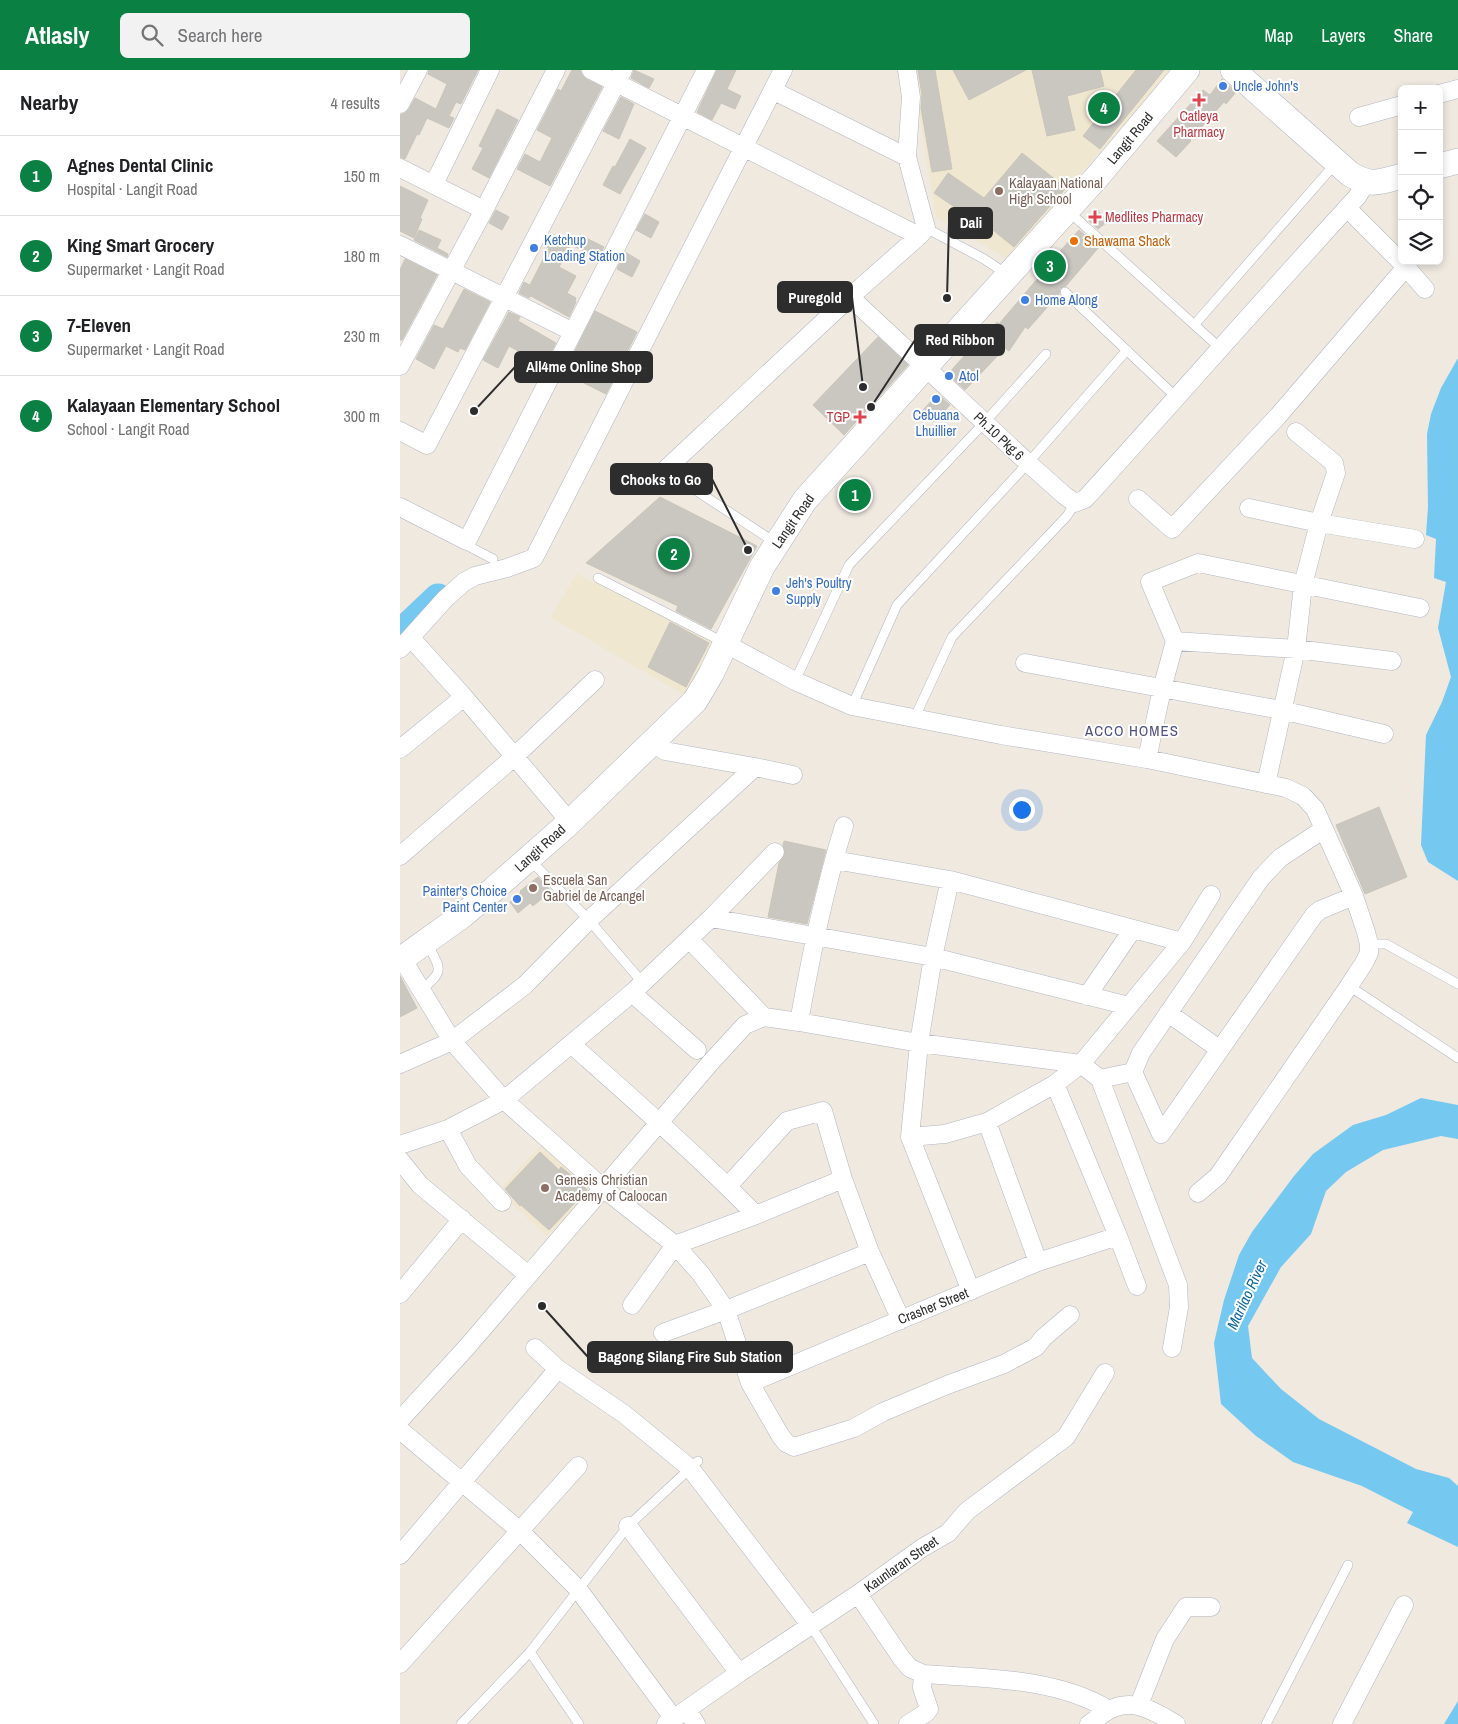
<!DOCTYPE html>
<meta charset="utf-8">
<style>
body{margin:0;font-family:"Archivo Narrow",sans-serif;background:#f2f2f2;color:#202124}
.controls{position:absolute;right:15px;top:15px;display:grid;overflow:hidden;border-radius:8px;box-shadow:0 2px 8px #0003}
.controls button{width:45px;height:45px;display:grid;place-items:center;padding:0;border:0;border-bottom:1px solid #e0e0e0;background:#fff;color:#202124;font:25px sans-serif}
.you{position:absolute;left:621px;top:739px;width:18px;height:18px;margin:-12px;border:4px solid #fff;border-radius:50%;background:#1a73e8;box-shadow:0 0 0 8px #1a73e833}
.badge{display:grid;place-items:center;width:32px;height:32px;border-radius:50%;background:#0b8043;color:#fff;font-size:16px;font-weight:700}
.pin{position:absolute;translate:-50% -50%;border:2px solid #fff;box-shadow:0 1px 5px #0006}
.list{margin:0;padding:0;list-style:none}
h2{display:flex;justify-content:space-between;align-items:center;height:65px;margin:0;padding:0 20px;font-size:21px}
h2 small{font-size:16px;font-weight:400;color:#757577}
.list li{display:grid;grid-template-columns:32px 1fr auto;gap:15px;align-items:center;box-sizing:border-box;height:80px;padding:0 20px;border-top:1px solid #e0e0e0}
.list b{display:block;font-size:19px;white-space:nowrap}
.list p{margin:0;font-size:16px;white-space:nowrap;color:#757577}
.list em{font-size:16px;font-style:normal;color:#757577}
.icon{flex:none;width:28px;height:28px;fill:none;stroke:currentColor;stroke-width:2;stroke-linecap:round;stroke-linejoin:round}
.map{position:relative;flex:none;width:1058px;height:1654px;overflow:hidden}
header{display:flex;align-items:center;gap:30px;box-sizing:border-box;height:70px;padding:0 25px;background:#0b8043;color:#fff}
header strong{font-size:24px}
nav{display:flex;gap:28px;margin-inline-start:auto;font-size:18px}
.search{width:350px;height:45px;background:#f2f2f2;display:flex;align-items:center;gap:12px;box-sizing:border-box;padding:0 18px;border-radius:8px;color:#757577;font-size:19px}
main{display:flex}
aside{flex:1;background:#fff}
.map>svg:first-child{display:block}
</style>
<header>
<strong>Atlasly</strong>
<div class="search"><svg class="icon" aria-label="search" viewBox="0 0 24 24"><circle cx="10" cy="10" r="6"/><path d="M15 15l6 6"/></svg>Search here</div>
<nav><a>Map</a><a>Layers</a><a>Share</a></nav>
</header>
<main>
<aside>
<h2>Nearby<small>4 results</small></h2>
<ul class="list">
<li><span class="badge">1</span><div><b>Agnes Dental Clinic</b><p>Hospital · Langit Road</p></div><em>150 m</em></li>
<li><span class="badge">2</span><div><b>King Smart Grocery</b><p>Supermarket · Langit Road</p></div><em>180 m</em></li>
<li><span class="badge">3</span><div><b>7-Eleven</b><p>Supermarket · Langit Road</p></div><em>230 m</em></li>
<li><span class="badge">4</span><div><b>Kalayaan Elementary School</b><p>School · Langit Road</p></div><em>300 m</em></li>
</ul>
</aside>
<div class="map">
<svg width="1058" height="1654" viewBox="0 0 1058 1654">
<rect width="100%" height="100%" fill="#efe9e0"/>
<path fill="#f0e7d0" d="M512,0H773L688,95L609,190L536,147Z
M177,504L314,571L286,626L150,547Z
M140,1076L187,1114L189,1124L147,1166L98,1121Z"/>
<path fill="#75c8ef" d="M1058,288V811L1028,792L1021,775L1026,665L1042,632L1051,607L1038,558L1046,512L1034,508L1036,469L1026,465L1028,437L1027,364L1031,344L1041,318Z
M1021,1028L1058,1035V1069L1041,1066L983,1080L946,1102L926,1121L911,1164L881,1197L848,1256L852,1288L881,1319L919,1349L1016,1399L1049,1408L1058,1416V1477L1007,1453L1013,1442L962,1416L893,1392L856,1366L821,1334L814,1273L824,1230L839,1185L852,1162L894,1106L913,1084L953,1055L986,1045Z
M1058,1631V1654H1044Z"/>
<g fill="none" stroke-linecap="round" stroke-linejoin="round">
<path stroke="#75c8ef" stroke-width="29" d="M0,564L38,528"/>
</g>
<path fill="#cac6c0" stroke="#cac5ba" d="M29,0H78L61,34L56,32L49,46L54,48L49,58L27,48L19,65L17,64L5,89L0,87V45L5,43L9,39L15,28L36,39L47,14L28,4Z
M172,0H180L182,5L186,9L202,17L150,116L117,99L125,84L140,92L152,68L137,60L158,19L161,21Z
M234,0L254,9L249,18L231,8Z
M317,0H336L327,19L341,26L335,39L321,33L312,50L297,42Z
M518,0H535L552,99L532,102L521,38L522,25Z
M553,0H626L569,30Z
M632,0H700L704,16L667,26L675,60L647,66Z
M736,0H764L700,79L683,66Z
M822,9L836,22L826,34L824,32L790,70L791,71L776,87L757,71L803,20L810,25Z
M221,27L234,34L219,69L203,61Z
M97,39L118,50L89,108L72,99L83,78L79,76Z
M230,69L246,78L220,124L203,115L213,96L215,97Z
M622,83L666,118L614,177L583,152L581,155L534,123L548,103L584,128Z
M0,116L28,130L20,148L22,149L14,168L0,161Z
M697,139L707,152L698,159L688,150Z
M96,140L109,147L102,160L89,153Z
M245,144L259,152L251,168L236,160Z
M19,160L41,170L37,178L48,184L47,187L14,170Z
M679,160L699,177L666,216L660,218L659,224L628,259L625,257L609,281L605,278L565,320L548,304L575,274L579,277L597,252L599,254L638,208L637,207Z
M150,163L171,174L159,197L176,206L167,223L176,228L175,231L176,232L169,247L131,226L129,228L119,223L124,212L130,215L149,178L143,175Z
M180,165L204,177L198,189L174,176Z
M225,182L240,191L232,207L217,199Z
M5,189L37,205L2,270H0V200Z
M64,219L90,232L65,280L60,278L58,282L46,276L34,299L16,289L34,255L43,259Z
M195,241L237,262L206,324L164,303Z
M109,242L120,247L118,251L156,273L145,294L137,290V291L109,276L98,298L83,290Z
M478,267L508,295L444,365L413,335Z
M538,324L550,335L534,352L522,341Z
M260,427L357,476L311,559L276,541L278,536L186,493Z
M270,552L309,573L286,617L248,597Z
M979,737L1007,807L965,824L936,755Z
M384,771L426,780L407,854L368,847L379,793L385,784L383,775Z
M138,807L151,821L133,836L130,833L118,843L110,832L121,822L120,821Z
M0,906L17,938L0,947Z
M140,1082L159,1100L161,1097L183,1115L187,1120L149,1160L121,1135L120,1136L105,1119Z"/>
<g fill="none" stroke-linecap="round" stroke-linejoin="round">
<defs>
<path id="lane" d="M667,140L820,278
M526,158L584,189L608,205
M665,222L777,328
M795,254L935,94
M265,400L376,473
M67,471L70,477L93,489
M198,508L325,573
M395,611L449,495L585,352L646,284
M452,636L497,535L628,393L727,280
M515,647L552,567L667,446L675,433
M129,789L189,850L242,912
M969,874H986L1058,914
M949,916L1058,988
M21,920C46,900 40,899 27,873
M411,1556L474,1654
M130,1582L179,1654
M61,1654L130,1582L228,1456L298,1391
M866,1654L948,1495"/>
<path id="street" d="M191,0L519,166
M380,24L507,87
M1039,24L1058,19
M0,34L18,0
M959,47L1002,35
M0,98L84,140
M34,114L90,0
M947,138L1006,197L1025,219
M0,175L173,262
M450,227L628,393L664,425L675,433L685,429C776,329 865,227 957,127L966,113
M0,296L84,140L156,0
M0,361L27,375L223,0
M265,400L450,227L519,166L526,158L507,87L511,27L507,0
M738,429L772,459L878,346L1006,197
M0,437L67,471L306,0
M849,438L919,453L1015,469
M11,568L64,627L170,752
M775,571L896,579L992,591
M326,574L395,611L452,636L601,665L747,689L886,718L903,726L915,739L954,826L966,862L969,874V883L964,893L949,916L818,1106L798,1123
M0,579L45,529L64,512L75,506L107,498L134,488L383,0
M625,593L881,640L984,664
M252,672L265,681L355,697L393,705
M0,679L64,627
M747,689L762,619L775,571L750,512L798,493L1020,538
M866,714L896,579L903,515L919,453L936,403L934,393L896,362
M0,786L114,687L195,610
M434,790L550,810L782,872
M550,810L533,887L519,973L510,1067L571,1221
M311,848L533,887L729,936
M289,869L364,947
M0,885L52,971L104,1030L203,1118L275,1175L301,1204L326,1240L350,1313L380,1365L386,1373L394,1377L454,1358L483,1342L547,1315L604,1294L636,1277L643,1268L670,1245
M232,923L297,980
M687,926L733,859
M768,943L819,979
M399,952C411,886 424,820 444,756
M171,974C234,1030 297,1085 356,1145
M0,994L52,971L125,915L189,850L355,697
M700,1009L778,1215L779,1237L772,1278
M655,1014L718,1166L737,1216
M587,1052L638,1192
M48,1059L68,1096L102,1132
M761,1064L733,1002L741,983L861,808L880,788L924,759
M761,1064L914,845L920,840L954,826
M510,1067L545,1064L587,1052L655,1014L681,994L782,872L811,825
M0,1075L48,1059L104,1030L232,923L311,848L375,782
M0,1090L20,1115L128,1205
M328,1116L387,1051L423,1041L443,1109L470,1182L501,1250
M0,1224L62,1149
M232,1235L275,1175L356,1145L443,1109
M263,1263L326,1240L470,1182
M135,1278L158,1299L224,1344L290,1398L411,1556
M350,1313L638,1192L718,1166
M0,1350L67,1277L311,992L345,955L364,947L399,952L519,973L681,994L700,1009L733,1002
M0,1360L120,1461L178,1519L274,1649
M228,1456L339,1603
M0,1485L158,1299
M458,1524L502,1589L510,1598L523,1604C582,1608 658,1608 709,1640
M0,1594L178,1396
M739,1635L765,1569L786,1537H811
M287,1640L296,1654
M266,1654L339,1603L458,1524L522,1478L548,1463L567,1441L666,1367L705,1303
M508,1654L526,1643L529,1639L522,1618L523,1604
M689,1654C696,1650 702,1644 709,1640C734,1627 755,1642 776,1654
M942,1654L1004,1535"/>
<path id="secondary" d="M833,0L950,104C971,117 979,112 1002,106
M1039,96L1058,91
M0,890L63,845L94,819L170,752L295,631L311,604L362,497L405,430L698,106L787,0"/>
</defs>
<use href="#lane" stroke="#b3b6c1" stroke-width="10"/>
<use href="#street" stroke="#b3b6c1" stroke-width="19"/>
<use href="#secondary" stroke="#b3b6c1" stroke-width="26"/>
<use href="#lane" stroke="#fff" stroke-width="9"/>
<use href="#street" stroke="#fff" stroke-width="18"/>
<use href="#secondary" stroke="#fff" stroke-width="25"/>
</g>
<g fill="#3f7fe0" stroke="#fff" stroke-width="2">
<circle cx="823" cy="16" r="5"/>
<circle cx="134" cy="178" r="5"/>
<circle cx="625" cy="230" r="5"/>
<circle cx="549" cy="306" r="5"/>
<circle cx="536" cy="329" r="5"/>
<circle cx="376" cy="521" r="5"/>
<circle cx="117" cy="829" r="5"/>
</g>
<g fill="#e0444e" stroke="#fff" stroke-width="2">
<path d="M796.5 22.5h5v5h5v5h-5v5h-5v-5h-5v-5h5z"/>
<path d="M692.5 139.5h5v5h5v5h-5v5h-5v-5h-5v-5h5z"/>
<path d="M457.5 339.5h5v5h5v5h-5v5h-5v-5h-5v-5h5z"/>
</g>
<g fill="#8d6e63" stroke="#fff" stroke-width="2">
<circle cx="599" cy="121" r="5"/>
<circle cx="133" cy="818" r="5"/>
<circle cx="145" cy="1118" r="5"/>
</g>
<circle fill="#e8710a" stroke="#fff" stroke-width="2" cx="674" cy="171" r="5"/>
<g text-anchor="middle" stroke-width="4" stroke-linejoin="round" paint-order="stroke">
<g font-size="14" fill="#366cbe" stroke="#fff" text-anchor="start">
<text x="833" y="21">Uncle John's</text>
<text x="144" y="175">Ketchup<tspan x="144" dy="16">Loading Station</tspan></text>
<text x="635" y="235">Home Along</text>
<text x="559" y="311">Atol</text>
<text x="536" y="350" text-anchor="middle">Cebuana<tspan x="536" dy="16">Lhuillier</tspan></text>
<text x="386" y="518">Jeh's Poultry<tspan x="386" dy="16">Supply</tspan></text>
<text x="107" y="826" text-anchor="end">Painter's Choice<tspan x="107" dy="16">Paint Center</tspan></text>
</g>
<g font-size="14" fill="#be3a42" stroke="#fff">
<text x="799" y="51">Catleya<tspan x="799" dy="16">Pharmacy</tspan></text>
<text x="705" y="152" text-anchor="start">Medlites Pharmacy</text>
<text x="450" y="352" text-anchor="end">TGP</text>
</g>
<g font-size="14" fill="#2d2d2d" stroke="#fff">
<text transform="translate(730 68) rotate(-50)" y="5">Langit Road</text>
<text transform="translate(599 366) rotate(43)" y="5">Ph.10 Pkg.6</text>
<text transform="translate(393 451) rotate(-55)" y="5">Langit Road</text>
<text transform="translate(140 778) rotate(-42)" y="5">Langit Road</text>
<text transform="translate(533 1236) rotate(-22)" y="5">Crasher Street</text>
<text transform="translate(501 1494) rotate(-35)" y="5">Kaunlaran Street</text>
</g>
<g font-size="14" fill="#785e54" stroke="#fff" text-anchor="start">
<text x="609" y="118">Kalayaan National<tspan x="609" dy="16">High School</tspan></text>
<text x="143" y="815">Escuela San<tspan x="143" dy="16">Gabriel de Arcangel</tspan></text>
<text x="155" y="1115">Genesis Christian<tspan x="155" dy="16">Academy of Caloocan</tspan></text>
</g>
<g font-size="14" fill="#c56008" stroke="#fff" text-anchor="start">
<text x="684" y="176">Shawama Shack</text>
</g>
<g font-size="15" letter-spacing="1" fill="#4d537f" stroke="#fff">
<text x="732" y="666">ACCO HOMES</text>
</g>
<g font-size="15" font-style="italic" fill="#0e67a1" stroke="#fff">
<text transform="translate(847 1225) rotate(-65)" y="5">Marilao River</text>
</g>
</g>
<path fill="none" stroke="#2d2d2d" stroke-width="2" d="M547 228L549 153M463 317L452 227M471 337L515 270M74 341L115 297M348 480L312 409M142 1236L188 1287"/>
<g fill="#2d2d2d" stroke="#fff" stroke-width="2">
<circle cx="547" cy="228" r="5"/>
<circle cx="463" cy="317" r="5"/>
<circle cx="471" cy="337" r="5"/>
<circle cx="74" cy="341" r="5"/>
<circle cx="348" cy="480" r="5"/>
<circle cx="142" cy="1236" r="5"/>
</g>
<g fill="#2d2d2d" stroke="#2d2d2d" stroke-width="2">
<rect x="549" y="138" width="43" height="30" rx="5"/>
<rect x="378" y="212" width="74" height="30" rx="5"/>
<rect x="515" y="255" width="89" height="30" rx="5"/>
<rect x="115" y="282" width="137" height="30" rx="5"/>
<rect x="211" y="394" width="101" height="30" rx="5"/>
<rect x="188" y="1272" width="204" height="30" rx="5"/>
</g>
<g font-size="15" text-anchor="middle" font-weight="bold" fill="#fff">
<text x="571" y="158">Dali</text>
<text x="415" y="233">Puregold</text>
<text x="560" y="275">Red Ribbon</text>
<text x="184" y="302">All4me Online Shop</text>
<text x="261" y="415">Chooks to Go</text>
<text x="290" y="1292">Bagong Silang Fire Sub Station</text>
</g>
</svg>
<div class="controls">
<button>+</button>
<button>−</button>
<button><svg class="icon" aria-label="locate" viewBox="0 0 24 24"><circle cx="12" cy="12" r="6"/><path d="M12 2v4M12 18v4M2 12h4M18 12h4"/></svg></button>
<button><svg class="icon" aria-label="layers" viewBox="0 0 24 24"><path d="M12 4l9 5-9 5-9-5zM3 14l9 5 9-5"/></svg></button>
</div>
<div class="you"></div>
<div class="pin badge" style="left:455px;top:425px">1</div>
<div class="pin badge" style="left:274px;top:484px">2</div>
<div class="pin badge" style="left:650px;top:196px">3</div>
<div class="pin badge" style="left:704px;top:38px">4</div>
</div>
</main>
